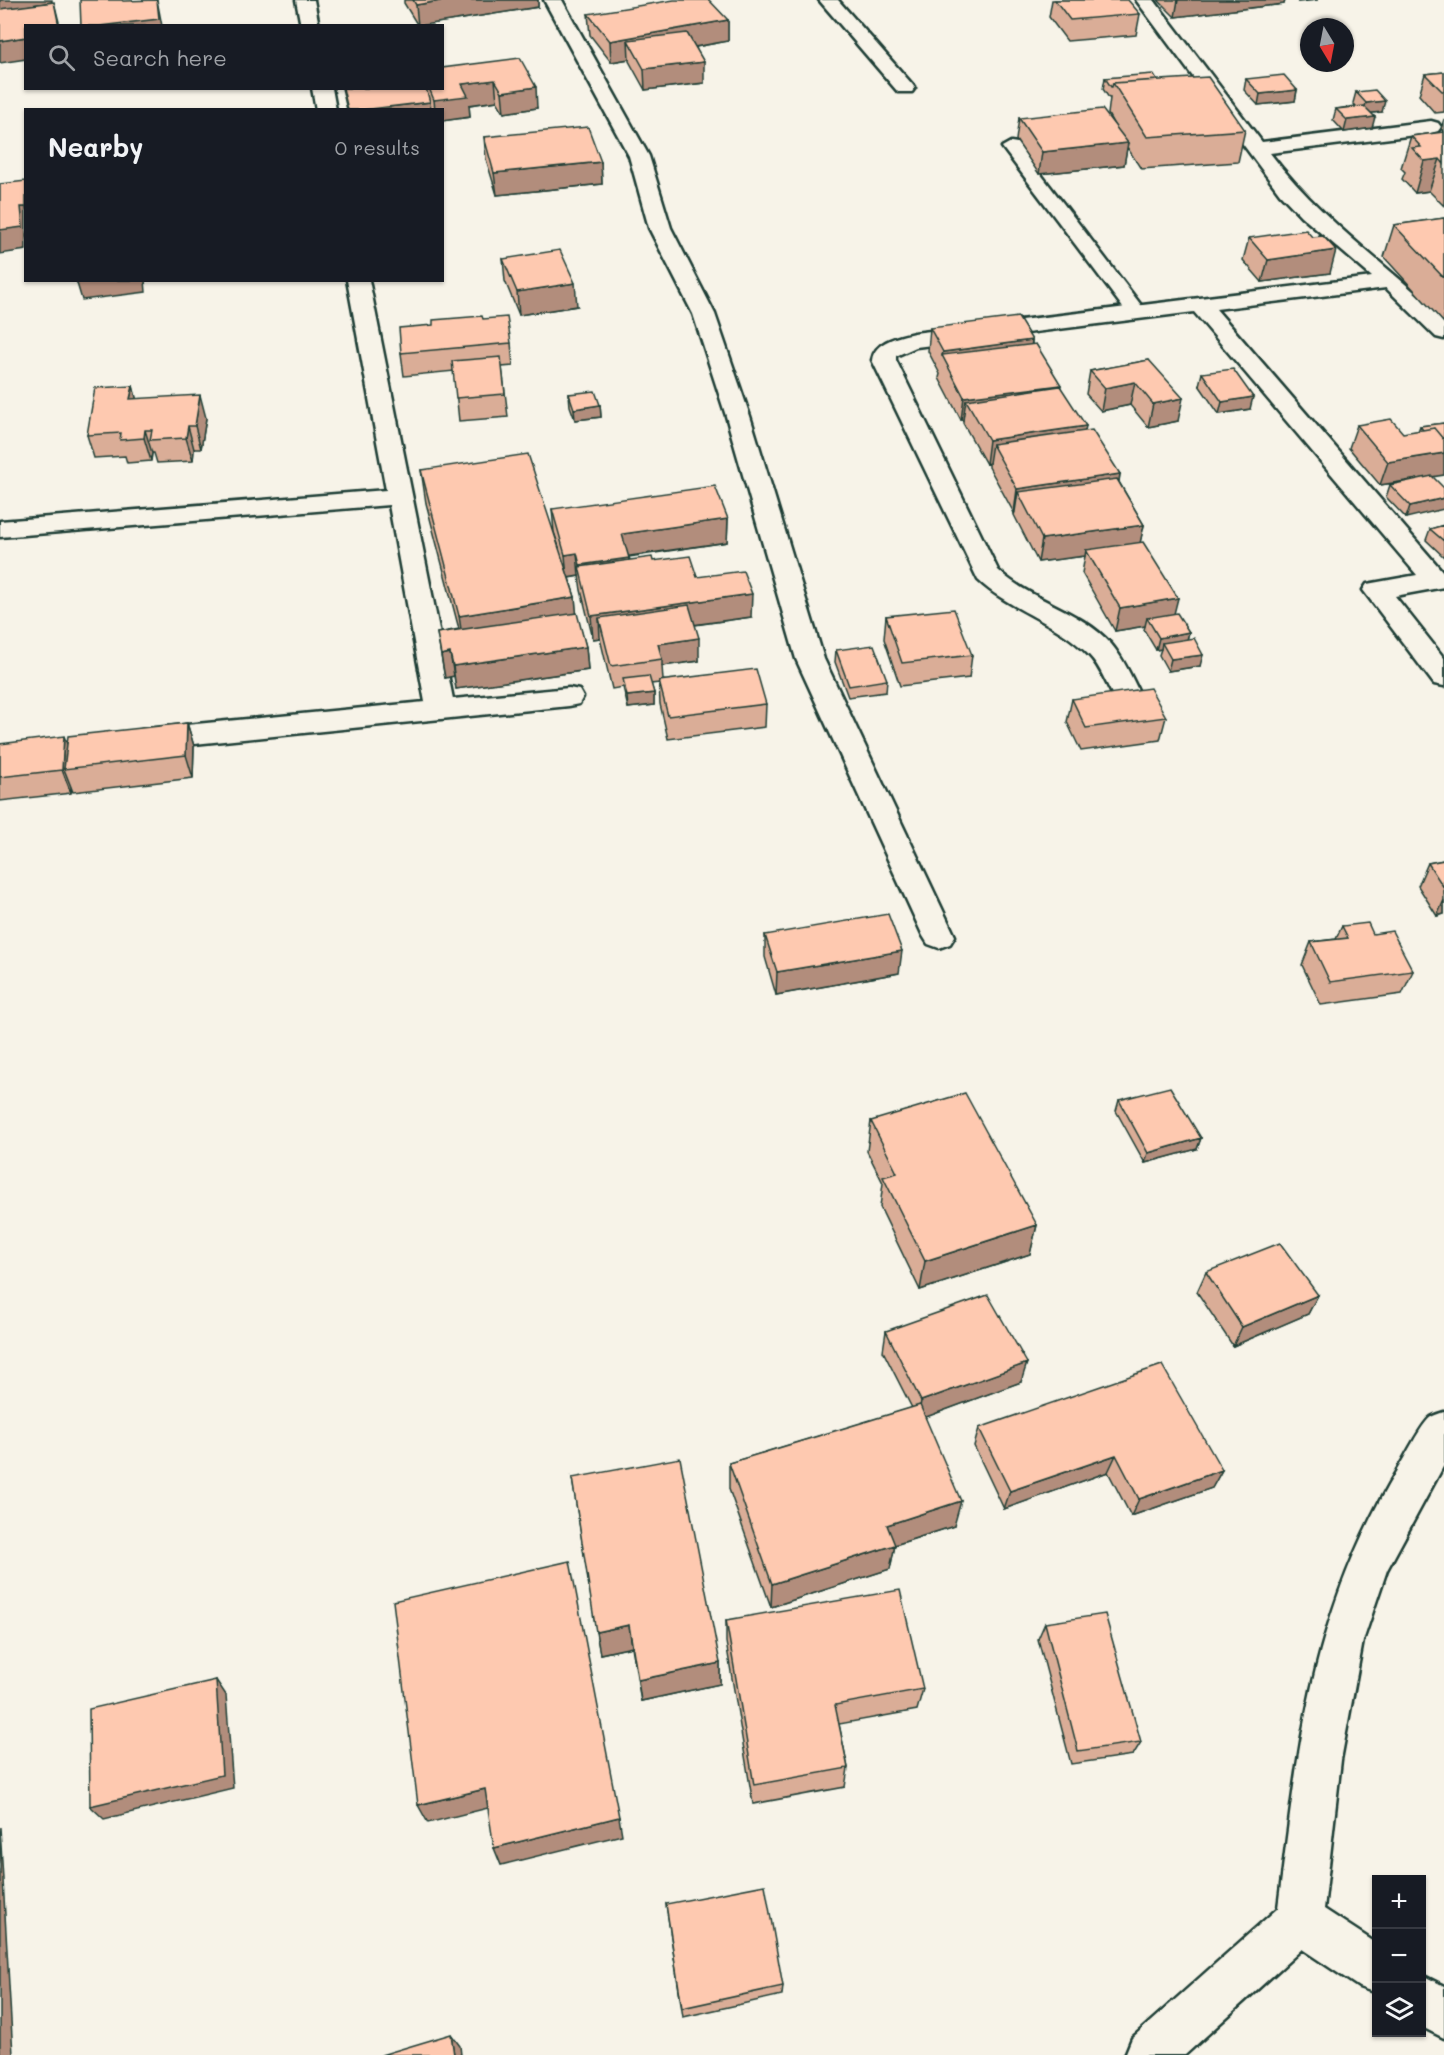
<!DOCTYPE html>
<meta charset="utf-8">
<style>
body{margin:0;font-family:Mali,sans-serif;background:#20242c;color:#f1f3f6}
.controls{position:absolute;right:18px;bottom:18px;display:grid;overflow:hidden;border-radius:0px;box-shadow:0 2px 4px #0004}
.controls button{width:54px;height:54px;display:grid;place-items:center;padding:0;border:0;border-bottom:2px solid #363941;background:#171b24;color:#f1f3f6;font:30px sans-serif}
.compass{position:absolute;left:1300px;top:18px;width:54px;height:54px;border-radius:50%;background:#171b24;box-shadow:0 2px 4px #0004;rotate:170deg}
.list{margin:0;padding:0;list-style:none}
h2{display:flex;justify-content:space-between;align-items:center;height:78px;margin:0;padding:0 24px;font-size:26px}
h2 small{font-size:20px;font-weight:400;color:#9ea1a6}
.icon{flex:none;width:33px;height:33px;fill:none;stroke:currentColor;stroke-width:2;stroke-linecap:round;stroke-linejoin:round}
.map{position:relative;flex:none;width:1444px;height:2055px;overflow:hidden}
.search{position:absolute;background:#171b24;box-shadow:0 2px 4px #0004;left:24px;top:24px;width:420px;height:66px;display:flex;align-items:center;gap:15px;box-sizing:border-box;padding:0 21px;border-radius:0px;color:#9ea1a6;font-size:22px}
.panel{position:absolute;background:#171b24;box-shadow:0 2px 4px #0004;left:24px;top:108px;width:420px;height:174px;border-radius:0px}
.map>svg:first-child{display:block}
</style>
<div class="map">
<svg width="1444" height="2055" viewBox="0 0 1444 2055">
<rect width="100%" height="100%" fill="#f7f3e8"/>
<filter id="ink" filterUnits="userSpaceOnUse"><feTurbulence type="fractalNoise" baseFrequency=".0167" numOctaves="2"/><feDisplacementMap in="SourceGraphic" scale="12" xChannelSelector="R" yChannelSelector="G"/><feConvolveMatrix kernelMatrix="1 2 1 2 8 2 1 2 1" color-interpolation-filters="sRGB"/></filter>
<g filter="url(#ink)">
<g fill="none" stroke-linecap="round" stroke-linejoin="round">
<defs>
<path id="service" d="M1011,142L1017,143L1144,309L1147,313L1144,317H1130L1002,147Z"/>
<path id="minor" d="M296,0H314L319,26H301Z
M544,0H562L649,156L671,228L715,314L750,416L824,659L955,936L950,944L939,948L928,944L923,936L796,659L726,416L693,314L649,228L629,156Z
M819,0H838L912,84L915,88L912,92H898Z
M1136,0H1154L1262,142L1431,121L1438,123L1441,127L1438,131L1431,133L1270,153C1319,218 1386,264 1444,319V339L1436,337L1386,288L1216,309L1444,573V587L1395,596L1444,658V686L1434,684L1363,590L1367,584L1417,575L1194,312L916,347L896,356V360L998,570C1031,601 1081,610 1111,644C1123,658 1131,676 1139,692L1135,699L1125,701L1115,699C1106,684 1101,667 1089,655C1058,622 1011,611 978,580L872,360C875,341 898,337 914,333L1372,277L1301,216L1280,194Z
M312,88H332L336,110H316Z
M347,280H369L453,699L569,688L579,690L583,697L579,704L569,706L145,749L135,746L131,739L135,732L145,729L425,702L389,505L0,537V521L386,490Z
M1444,1412V1465L1387,1570L1363,1641L1341,1760L1324,1909L1376,1943V1993L1359,1987L1302,1949L1185,2055H1125L1132,2038L1278,1908C1299,1745 1310,1616 1397,1470C1405,1458 1421,1424 1431,1417C1435,1415 1440,1413 1444,1412Z
M1422,1975L1444,1986V2038L1422,2027Z"/>
</defs>
<use href="#service" stroke="#1f3d34" stroke-width="5"/>
<use href="#minor" stroke="#1f3d34" stroke-width="5"/>
<use href="#service" fill="#f7f3e8" fill-rule="evenodd"/>
<use href="#minor" fill="#f7f3e8" fill-rule="evenodd"/>
</g>
<path fill="#daad97" stroke="#1f3d34" stroke-width="1.5" d="M404,0H538V7L418,26L404,3Z
M1052,0H1101L1140,14L1136,35L1067,41L1049,17Z
M1158,0H1285L1284,4L1175,17Z
M588,14L728,20V41L696,47L704,83L645,90L629,61V59L611,62L590,35Z
M520,58L537,108L504,113L497,101L469,105L470,117L442,121V110H431L430,108L431,110H347L342,88H442Z
M1444,72V112L1435,113L1419,95L1425,74Z
M1105,78L1157,80L1245,130L1238,162L1141,169L1127,147L1124,165L1039,174L1016,140L1019,118L1114,125L1108,114L1110,98H1109L1103,89Z
M1246,79L1297,90L1295,101L1258,105L1244,90Z
M1356,92L1382,112L1371,113L1372,128L1344,132L1333,120L1336,109L1356,106L1353,103Z
M1444,119V132L1441,129Z
M1444,132V206L1429,191L1415,193L1402,179L1405,172L1401,168L1411,136Z
M484,137L601,162L602,184L497,195L486,159Z
M1444,218V323L1384,257L1394,225Z
M1312,237L1330,273L1262,282L1243,260L1249,238Z
M503,259L577,306L519,315L505,281Z
M483,319L511,343L513,366L502,367L508,417L459,421L454,371L404,376L401,353Z
M930,328L1032,340V344L1060,387L1085,431L1120,474L1119,482L1144,525L1140,542L1174,613L1189,632L1187,640L1200,666L1168,671L1159,655L1161,649L1156,650L1144,630L1145,626L1115,631L1082,573L1085,556L1038,562L1014,515L1015,512L1014,513L989,467V463L986,464L963,423V420H961L939,378L940,374L928,351Z
M1149,360L1178,421L1148,427L1130,405L1101,411L1086,394L1090,371Z
M1202,373L1250,409L1219,414L1199,385Z
M133,386L136,399L206,418L201,449H194L193,461L157,463L154,453H152L151,461L127,463L125,456L94,458L87,435Z
M569,394L600,405L601,417L575,420L570,406Z
M1444,423L1433,477L1406,518L1386,497L1390,485L1406,481L1380,485L1349,448L1357,425L1403,433L1418,431L1420,426Z
M421,470L559,547L554,532L552,509L728,519L727,542L629,557L630,560L653,561L697,577L751,617L695,625L699,661L662,666L663,680L766,704L765,727L668,739L660,704L659,683L651,684L654,693V705L628,708L623,687L612,689L600,638L593,639L581,590L579,576L569,578L575,597L576,613L586,647L588,670L456,689L454,676L445,678L437,633L459,629L426,503Z
M1444,525V557L1426,540L1430,529Z
M886,616L972,655L969,678L900,686L884,639Z
M836,650L887,680L886,692L848,697L835,662Z
M1072,699L1166,717L1160,740L1081,751L1067,722Z
M187,723L194,746L193,778L73,792L71,787V793L0,801V744L67,743Z
M1444,860V914L1437,916L1418,886L1428,863Z
M1342,926L1373,934L1413,971L1402,994L1321,1005L1302,965L1311,942L1336,939Z
M765,935L899,973L776,995L765,957Z
M1119,1100L1201,1138L1197,1149L1145,1163L1116,1111Z
M871,1121L1037,1225L1030,1254L920,1290L880,1207L883,1183L867,1151Z
M1206,1272L1318,1295L1308,1314L1233,1346L1197,1292Z
M886,1331L1021,1382L925,1417L954,1526L895,1545L890,1569L771,1607L729,1489V1463L912,1408L883,1351Z
M979,1428L1222,1470L1212,1488L1131,1516L1108,1472L1004,1509L974,1446Z
M572,1478L720,1663V1684L641,1701L632,1647L600,1654Z
M726,1620L923,1689L917,1710L839,1724L848,1768L845,1787L753,1804L726,1642Z
M1045,1623L1141,1742L1133,1755L1071,1764L1038,1639Z
M666,1904L783,1986L782,1995L683,2017Z"/>
<path fill="#b28d7b" stroke="#1f3d34" stroke-width="1.5" d="M0,0H52V2L0,10Z
M157,0L162,26H99Z
M446,0H538V7L418,26L416,5Z
M1178,0H1285L1284,4L1175,17Z
M1299,0H1318L1298,2Z
M54,2L60,26H59Z
M728,20V41L638,57L628,40L629,59L611,62L610,41Z
M26,37V59L0,63V41Z
M704,62V83L645,90L644,69Z
M495,80L497,101L469,105L470,117L442,121V110H435L434,100L462,84Z
M536,87L537,108L504,113L502,92Z
M1297,90L1295,101L1258,105L1260,94Z
M1385,101L1382,112L1363,114L1366,103Z
M430,102L431,110H362Z
M1375,117L1372,128L1344,132L1347,120Z
M1128,143L1124,165L1039,174L1042,152Z
M1440,159L1429,191L1415,193L1424,161Z
M601,162L602,184L497,195L494,173Z
M21,207H26V250L0,254V230Z
M1336,250L1330,273L1262,282L1268,260Z
M76,280H145L146,292L82,300Z
M575,283L577,306L519,315L517,292Z
M1032,340L1029,363L942,356L943,352Z
M1135,382L1130,405L1101,411L1105,388Z
M1061,385L1057,408L966,400L963,420H961L964,397Z
M133,386L139,409L130,399Z
M200,395L206,418L201,449L195,426Z
M1253,397L1250,409L1219,414L1222,402Z
M1183,398L1178,421L1148,427L1153,404Z
M600,405L601,417L575,420L574,409Z
M188,426L194,449L193,461L186,438Z
M1086,426L1081,449L992,444L989,463L986,464L989,440Z
M145,430L152,453L151,461L144,438Z
M1444,453V475L1380,485L1388,462Z
M1120,474L1116,498L1018,492L1015,512L1014,513L1017,489Z
M1444,498V509L1406,518L1410,506Z
M728,519L727,542L623,557L622,534Z
M1144,525L1139,548L1086,550L1085,556L1038,562L1042,539Z
M577,553L579,576L567,578L565,555Z
M629,558L631,581L581,574L580,565Z
M752,594L751,617L604,637L599,618L600,638L593,639L591,616Z
M575,597L578,630L464,649L459,616Z
M1178,598L1172,622L1147,618L1145,626L1115,631L1120,608Z
M1189,632L1186,644L1162,643L1161,649L1156,650L1159,638Z
M699,638V661L662,666V659L658,644Z
M586,647L588,670L456,689L453,666Z
M450,653L454,676L445,678L441,655Z
M1203,655L1200,666L1168,671L1171,659Z
M654,693V705L628,708L627,696Z
M187,723L194,746L193,778L186,755Z
M64,736L73,759L64,769L71,787V793L62,770Z
M1444,900V914L1437,916Z
M902,951L899,973L776,995L777,972Z
M1201,1138L1197,1149L1145,1163L1148,1153Z
M1037,1225L1030,1254L920,1290L925,1261Z
M1318,1295L1308,1314L1233,1346L1242,1327Z
M1027,1363L1021,1382L918,1420L921,1401Z
M1116,1455L1108,1472L1004,1509L1010,1491Z
M1222,1470L1212,1488L1131,1516L1139,1499Z
M961,1501L954,1526L882,1549L887,1525Z
M895,1545L890,1569L771,1607L772,1584Z
M629,1625L632,1647L600,1654L596,1632Z
M720,1663V1684L641,1701L638,1680Z
M216,1680L226,1695L233,1788L104,1819L90,1806Z
M485,1789L492,1807L428,1823L418,1805Z
M619,1817L622,1835L501,1865L494,1848Z
M0,1827L13,2055H0Z
M451,2034L460,2046L461,2055H454Z"/>
<path fill="#fec9b0" stroke="#1f3d34" stroke-width="1.5" d="M80,0H122L123,1L157,0L159,19L99,26H81Z
M413,0H446L416,5Z
M674,0H709L728,20L610,41L588,14Z
M1055,0H1128L1140,14L1070,20Z
M54,2L59,26H26V37L0,41V9Z
M687,33L704,62L644,69L628,40Z
M520,58L536,87L502,92L495,80L462,84L468,96L434,100L429,88H442V68Z
M1444,72V91H1442L1425,74Z
M1153,74L1157,80L1113,83L1112,87H1111L1105,78Z
M1284,75L1297,90L1260,94L1246,79Z
M1208,77L1245,130L1147,137L1113,83Z
M343,88H426L430,102L362,110H348Z
M1375,90L1385,101L1366,103L1356,92Z
M1364,106L1375,117L1347,120L1336,109Z
M1102,109L1128,143L1042,152L1019,118Z
M588,127L601,162L494,173L484,137Z
M1444,132V164L1440,159L1424,161L1412,148L1421,147L1411,136Z
M26,181V207H21L23,227L0,230V184Z
M1444,218V278L1394,225Z
M1306,230L1312,237L1323,236L1336,250L1268,260L1249,238Z
M560,250L575,283L517,292L503,259Z
M482,316L483,319L507,317L511,343L401,353L399,328L433,325V320Z
M1018,317L1032,340L943,352L930,328Z
M1036,344L1061,385L964,397L942,355Z
M501,357L505,394L456,398L452,361Z
M1149,360L1183,398L1153,404L1135,382L1105,388L1090,371Z
M1233,369L1253,397L1222,402L1202,373Z
M133,386L130,399L200,395L195,426H188L186,438L150,440L152,430H145L144,438L120,440L121,433L87,435L95,388Z
M1060,386L1086,426L989,440L966,400Z
M595,391L600,405L574,409L569,394Z
M1391,419L1403,433L1434,428L1444,440V453L1388,462L1357,425Z
M1444,423V440L1434,428L1423,430L1420,426Z
M1092,430L1120,474L1017,489L992,444Z
M528,454L575,597L459,616L421,470Z
M1432,476L1444,488V498L1410,506L1390,485Z
M1117,479L1144,525L1042,539L1018,492Z
M715,486L728,519L622,534L629,558L580,565L577,553L565,555L552,509Z
M1444,525V541L1430,529Z
M1143,542L1178,598L1120,608L1086,550Z
M690,556L697,577L743,571L752,594L591,616L579,567L652,557L653,561Z
M689,605L699,638L658,644L662,659L611,666L599,618Z
M954,609L972,655L902,663L886,616Z
M577,613L586,647L453,666L450,653L441,655L437,633Z
M1177,613L1189,632L1159,638L1147,618Z
M1194,638L1203,655L1171,659L1162,643Z
M874,645L887,680L849,686L836,650Z
M756,669L766,704L668,716L659,681Z
M649,676L654,693L627,696L623,679Z
M1150,688L1166,717L1086,728L1072,699Z
M187,723L186,755L64,769L68,736Z
M64,736L62,770L0,777V744Z
M1444,860V888L1428,863Z
M888,914L902,951L777,972L765,935Z
M1368,923L1373,934L1392,931L1413,971L1330,982L1311,942L1348,938L1342,926Z
M1170,1087L1201,1138L1148,1153L1119,1100Z
M965,1093L1037,1225L925,1261L883,1177L897,1173L871,1121Z
M1280,1243L1318,1295L1242,1327L1206,1272Z
M988,1295L1027,1363L921,1401L886,1331Z
M1162,1365L1222,1470L1139,1499L1116,1455L1010,1491L979,1428Z
M920,1405L961,1501L887,1525L895,1545L772,1584L729,1463Z
M680,1458L720,1663L638,1680L629,1625L596,1632L572,1478Z
M570,1561L619,1817L494,1848L485,1789L418,1805L393,1601Z
M900,1590L923,1689L835,1705L848,1768L754,1785L726,1620Z
M1105,1614L1141,1742L1078,1751L1045,1623Z
M216,1680L222,1775L90,1806L89,1709Z
M765,1885L783,1986L682,2008L666,1904Z
M451,2034L454,2055H381Z"/>
</g>
</svg>
<div class="controls">
<button>+</button>
<button>−</button>
<button><svg class="icon" aria-label="layers" viewBox="0 0 24 24"><path d="M12 4l9 5-9 5-9-5zM3 14l9 5 9-5"/></svg></button>
</div>
<svg class="compass" viewBox="-18 -18 36 36"><path d="M0-13l5 13h-10z" fill="#e53935"/><path d="M0 13l5-13h-10z" fill="#9ea1a6"/></svg>
<div class="search"><svg class="icon" aria-label="search" viewBox="0 0 24 24"><circle cx="10" cy="10" r="6"/><path d="M15 15l6 6"/></svg>Search here</div>
<section class="panel">
<h2>Nearby<small>0 results</small></h2>
<ul class="list">
</ul>
</section>
</div>
